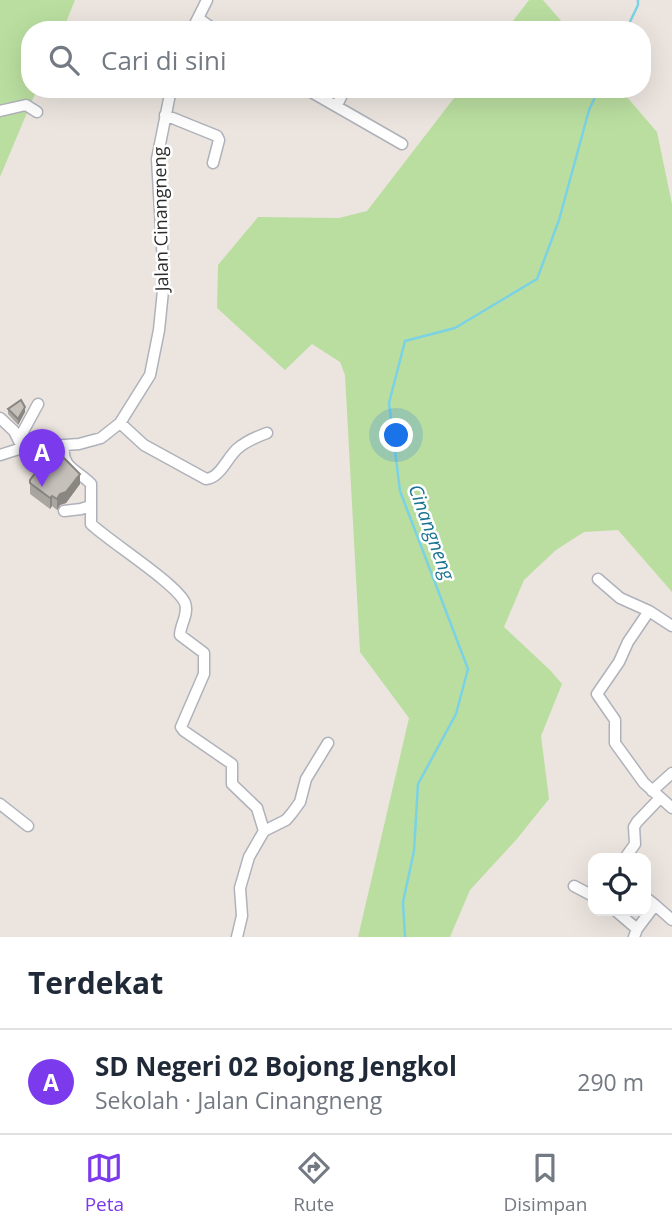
<!DOCTYPE html>
<html lang="id">
<meta charset="utf-8">
<style>
body{margin:0;font-family:"Open Sans",sans-serif;background:#f6f6f7;color:#1f2937}
.controls{position:absolute;right:21px;bottom:21px;display:grid;overflow:hidden;border-radius:14px;box-shadow:0 7px 28px #0002}
.controls button{width:63px;height:63px;display:grid;place-items:center;padding:0;border:0;border-bottom:2px solid #e0e1e3;background:#fff;color:#1f2937;font:35px sans-serif}
.you{position:absolute;left:397px;top:436px;width:24px;height:24px;margin:-18px;border:5px solid #fff;border-radius:50%;background:#1a73e8;box-shadow:0 0 0 10px #1a73e833}
.badge{display:grid;place-items:center;width:46px;height:46px;border-radius:50%;background:#7c3aed;color:#fff;font-size:23px;font-weight:700}
.pin{position:absolute;translate:-50% -58px;filter:drop-shadow(0 2px 4px #0008)}
.pin::after{content:'';position:absolute;top:37px;width:24px;height:21px;background:inherit;clip-path:polygon(0 0,100% 0,50% 100%)}
.list{margin:0;padding:0;list-style:none}
h2{display:flex;justify-content:space-between;align-items:center;height:91px;margin:0;padding:0 28px;font-size:30px}
h2 small{font-size:23px;font-weight:400;color:#747a83}
.list li{display:grid;grid-template-columns:46px 1fr auto;gap:21px;align-items:center;box-sizing:border-box;height:105px;padding:0 28px;border-top:2px solid #e0e1e3}
.list b{display:block;font-size:26px;white-space:nowrap}
.list p{margin:0;font-size:23px;white-space:nowrap;color:#747a83}
.list em{font-size:23px;font-style:normal;color:#747a83}
.icon{flex:none;width:38px;height:38px;fill:none;stroke:currentColor;stroke-width:2;stroke-linecap:round;stroke-linejoin:round}
.map{position:relative;flex:none;width:672px;height:937px;overflow:hidden}
.search{position:absolute;background:#fff;box-shadow:0 7px 28px #0002;left:21px;right:21px;top:21px;height:77px;display:flex;align-items:center;gap:18px;box-sizing:border-box;padding:0 24px;border-radius:28px;color:#747a83;font-size:26px}
.sheet{height:196px;background:#fff}
nav{display:flex;justify-content:space-around;align-items:center;box-sizing:border-box;height:98px;border-top:2px solid #e0e1e3;background:#fff;font-size:19px;color:#747a83}
nav a{display:grid;justify-items:center;gap:4px}
nav .on{color:#7c3aed}
.map>svg:first-child{display:block}
</style>
<div class="map">
<svg width="672" height="937" viewBox="0 0 672 937">
<rect width="100%" height="100%" fill="#ece5df"/>
<path fill="#badea0" d="M0,0H75L63,30H30V89H37L0,177Z
M529,0H543L569,30H506Z
M461,89H620L657,132L672,204V592L618,530L584,532L556,550L524,580L504,627L551,671L562,684L541,736L549,799L516,840L470,890L450,937H358L409,718L360,652L345,375L340,362L312,344L285,370L217,308L218,265L258,217L339,218L367,211Z"/>
<g fill="none" stroke-linecap="round" stroke-linejoin="round">
<path stroke="#7bd2e5" stroke-width="2.5" d="M626,30L638,5V0
M405,937L403,902L414,851L418,784L456,714L468,669L400,491L389,403L405,341L455,328L537,279L559,220L589,110L599,89"/>
<defs>
<path id="minor" d="M198,18L215,30
M192,30L207,0
M306,89L402,144
M337,105L345,89
M0,111L26,105L37,112
M165,115L217,136L219,140L213,163
M0,418L14,431L19,441
M120,423L144,445L206,479C220,478 227,458 237,449C246,441 256,437 267,433
M19,439L38,404
M64,446C61,468 78,470 91,484V524C110,542 177,584 185,603C189,614 180,625 180,635L204,653V674L181,727L184,731L232,764V784L257,808L264,831
M0,455L22,448L79,444L101,438L120,423L150,375L159,330L164,281L157,159L171,89
M64,511L81,509L90,506
M598,579L620,598L649,611
M672,626L649,611L628,642L619,662L597,694L615,720V743L644,783L672,808
M652,791L672,773
M0,804L28,826
M625,858L635,844L634,827L637,822L660,798
M574,886L593,896
M655,905L672,920
M616,911L637,929
M237,937L242,916L240,888L249,857L264,831L286,820L292,813L300,802L306,779L328,743
M634,937L637,929L655,905L646,898"/>
</defs>
<use href="#minor" stroke="#afb2ba" stroke-width="13"/>
<use href="#minor" stroke="#fff" stroke-width="10"/>
</g>
<path fill="#a9a5a0" d="M8,409L25,412L18,425L8,414Z
M30,480L80,484L66,503L60,505L57,510L52,506L50,509L30,494Z"/>
<path fill="#8a8682" d="M25,407V412L18,425V419Z
M80,474V484L66,503L60,505L57,510V499L60,494Z
M52,496V506L50,509V498Z"/>
<path fill="#c5c0ba" stroke="#8a8682" stroke-width="2" d="M21,400L25,407L18,419L8,409Z
M54,448L80,474L66,492L60,494L57,499L52,496L50,498L30,483V480Z"/>
<g text-anchor="middle" stroke-width="5" stroke-linejoin="round" paint-order="stroke">
<g font-size="18" fill="#2b2b2b" stroke="#fff">
<text transform="translate(161 219) rotate(-91)" y="6">Jalan Cinangneng</text>
</g>
<g font-size="19" font-style="italic" fill="#197392" stroke="#fff">
<text transform="translate(432 532) rotate(70)" y="7">Cinangneng</text>
</g>
</g>
</svg>
<div class="controls">
<button><svg class="icon" aria-label="locate" viewBox="0 0 24 24"><circle cx="12" cy="12" r="6"/><path d="M12 2v4M12 18v4M2 12h4M18 12h4"/></svg></button>
</div>
<div class="you"></div>
<div class="pin badge" style="left:42px;top:487px">A</div>
<div class="search"><svg class="icon" aria-label="search" viewBox="0 0 24 24"><circle cx="10" cy="10" r="6"/><path d="M15 15l6 6"/></svg>Cari di sini</div>
</div>
<section class="sheet">
<h2>Terdekat<small></small></h2>
<ul class="list">
<li><span class="badge">A</span><div><b>SD Negeri 02 Bojong Jengkol</b><p>Sekolah · Jalan Cinangneng</p></div><em>290 m</em></li>
</ul>
</section>
<nav>
<a class="on"><svg class="icon" aria-label="map" viewBox="0 0 24 24"><path d="M3 6l6-2 6 2 6-2v14l-6 2-6-2-6 2zM9 4v14M15 6v14"/></svg>Peta</a>
<a><svg class="icon" aria-label="directions" viewBox="0 0 24 24"><path d="M12 3l9 9-9 9-9-9zM9 14v-3h6M13 9l2 2-2 2"/></svg>Rute</a>
<a><svg class="icon" aria-label="saved" viewBox="0 0 24 24"><path d="M7 4h10v16l-5-4-5 4z"/></svg>Disimpan</a>
</nav>
